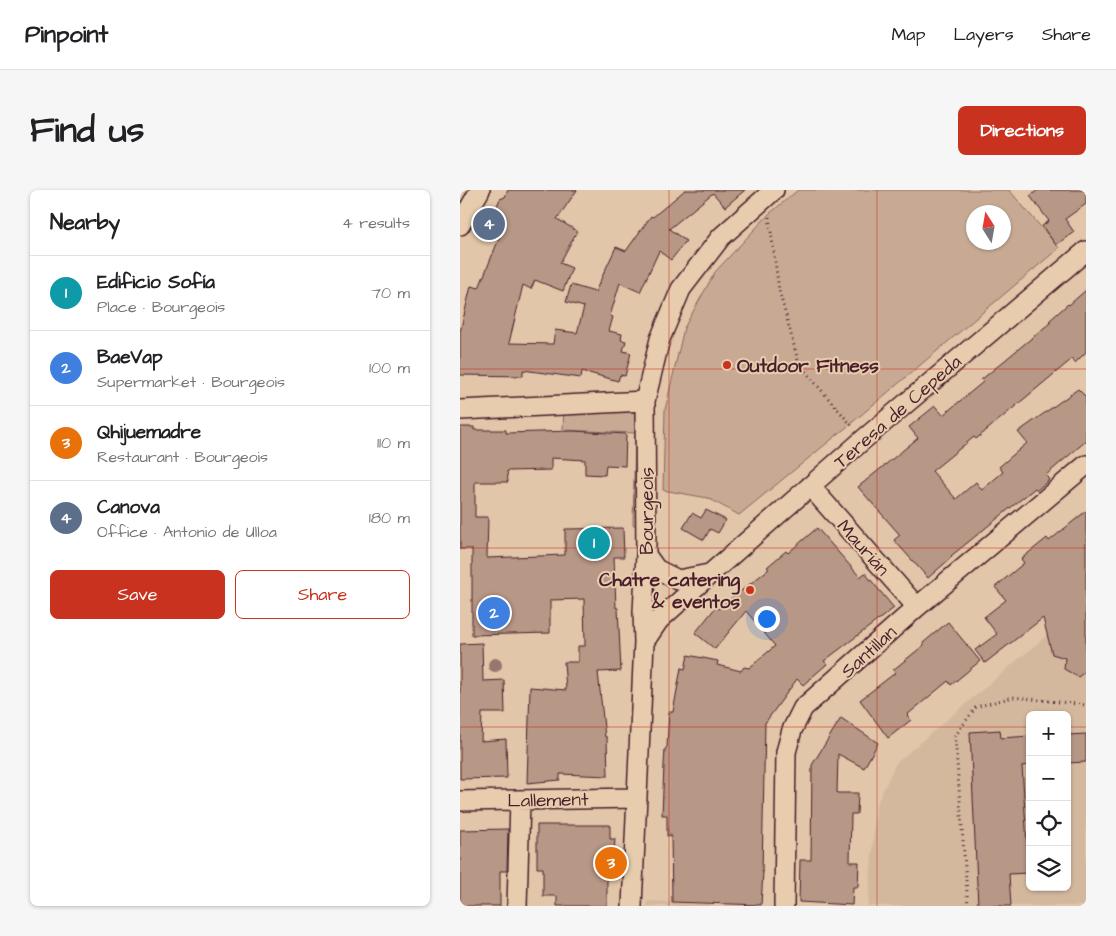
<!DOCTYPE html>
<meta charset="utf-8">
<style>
body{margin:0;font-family:"Architects Daughter",sans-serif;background:#f6f6f6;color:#202124}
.controls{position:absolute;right:15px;bottom:15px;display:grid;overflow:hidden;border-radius:8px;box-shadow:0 1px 4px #0004}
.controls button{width:45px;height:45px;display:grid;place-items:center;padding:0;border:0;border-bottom:1px solid #e0e0e0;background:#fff;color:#202124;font:25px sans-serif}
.compass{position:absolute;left:506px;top:15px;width:45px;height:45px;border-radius:50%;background:#fff;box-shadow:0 1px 4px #0004;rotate:349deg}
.you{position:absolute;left:306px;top:428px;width:18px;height:18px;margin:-12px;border:4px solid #fff;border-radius:50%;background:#1a73e8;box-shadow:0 0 0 8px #1a73e833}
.badge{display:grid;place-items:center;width:32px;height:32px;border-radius:50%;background:#c8321e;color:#fff;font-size:16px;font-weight:700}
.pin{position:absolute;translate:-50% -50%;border:2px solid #fff;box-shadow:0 1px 5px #0006}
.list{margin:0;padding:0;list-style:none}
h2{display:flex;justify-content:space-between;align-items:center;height:65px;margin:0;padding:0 20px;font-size:21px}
h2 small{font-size:16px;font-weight:400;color:#757577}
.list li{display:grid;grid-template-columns:32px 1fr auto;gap:15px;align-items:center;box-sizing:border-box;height:75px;padding:0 20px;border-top:1px solid #e0e0e0}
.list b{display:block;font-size:19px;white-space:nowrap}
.list p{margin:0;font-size:16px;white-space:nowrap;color:#757577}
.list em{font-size:16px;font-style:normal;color:#757577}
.actions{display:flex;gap:10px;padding:15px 20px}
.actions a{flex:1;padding:11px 0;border:1px solid #c8321e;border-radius:8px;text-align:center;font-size:18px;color:#c8321e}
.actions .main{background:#c8321e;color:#fff}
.icon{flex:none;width:28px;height:28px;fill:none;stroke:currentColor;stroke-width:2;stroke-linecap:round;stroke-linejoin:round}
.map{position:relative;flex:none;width:626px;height:716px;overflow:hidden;border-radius:8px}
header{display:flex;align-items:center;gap:30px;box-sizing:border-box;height:70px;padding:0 25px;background:#fff;border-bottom:1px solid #e0e0e0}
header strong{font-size:24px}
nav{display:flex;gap:28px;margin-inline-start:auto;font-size:18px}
.intro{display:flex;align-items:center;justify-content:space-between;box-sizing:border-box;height:120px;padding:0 30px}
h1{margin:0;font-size:35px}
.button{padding:12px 22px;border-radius:8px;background:#c8321e;color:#fff;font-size:18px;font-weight:700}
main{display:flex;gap:30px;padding:0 30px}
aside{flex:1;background:#fff;border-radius:8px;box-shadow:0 1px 4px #0004}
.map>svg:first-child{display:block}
</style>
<header>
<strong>Pinpoint</strong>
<nav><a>Map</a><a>Layers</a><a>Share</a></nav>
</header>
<div class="intro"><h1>Find us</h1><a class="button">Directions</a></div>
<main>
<aside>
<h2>Nearby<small>4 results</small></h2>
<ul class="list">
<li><span class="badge" style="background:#0f9aa8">1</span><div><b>Edificio Sofía</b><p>Place · Bourgeois</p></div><em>70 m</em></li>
<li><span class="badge" style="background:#3f7fe0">2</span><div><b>BaeVap</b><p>Supermarket · Bourgeois</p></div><em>100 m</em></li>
<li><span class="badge" style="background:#e8710a">3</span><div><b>Qhijuemadre</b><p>Restaurant · Bourgeois</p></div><em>110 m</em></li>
<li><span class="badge" style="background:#5c6f8a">4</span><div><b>Canova</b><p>Office · Antonio de Ulloa</p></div><em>180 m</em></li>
</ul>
<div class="actions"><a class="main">Save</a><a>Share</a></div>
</aside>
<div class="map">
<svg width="626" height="716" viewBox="0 0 626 716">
<rect width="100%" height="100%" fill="#e1c6a9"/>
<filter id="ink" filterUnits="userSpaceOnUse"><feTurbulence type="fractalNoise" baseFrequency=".02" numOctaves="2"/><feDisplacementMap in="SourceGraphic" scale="10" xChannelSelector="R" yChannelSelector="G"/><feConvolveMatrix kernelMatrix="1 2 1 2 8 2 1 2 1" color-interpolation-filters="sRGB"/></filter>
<g filter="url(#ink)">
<path fill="#d4b89e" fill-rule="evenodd" d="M626,412V716H408L416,615L436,573ZM570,525H607V697H570Z
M187,711L249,714V716H187Z"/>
<path fill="#c8aa94" stroke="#896460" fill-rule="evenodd" d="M338,0H549L599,58L388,236L279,325L248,308L203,300L205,220L224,138L255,82L309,24ZM514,22H544V52H514Z
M182,214L189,335H173L175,243L103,240L104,218Z"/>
<path fill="#b79786" stroke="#4a1f2b" d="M48,0H117L97,29L117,41L100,73L112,78L103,101L75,90L71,99L63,95L49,153L93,154L95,140L117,143L124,117L106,112L111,95L135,102L156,57L166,61L191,26L193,27L225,0H285L265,17L253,3L209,39L226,51L211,70L199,61L180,102L160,93L150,126L153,127L149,141L162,144L161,150L166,151L163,161L171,163L165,186L160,185L158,191L122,181L121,188L63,180V186L0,185V142L11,96L19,98L40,46L26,40L40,9L45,7Z
M578,0H626V14L605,29L614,42L596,55L582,36L589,31L570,6Z
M626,100V162L615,173L612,169L516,249L514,247L472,281L496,309L516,292L522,300L543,282L539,277L567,253L558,242L618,199L626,207V251L586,285L589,290L577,300L575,298L491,366L492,367L468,388L434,350L440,345L398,297L458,248L449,237L475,216L483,225L523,192L521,190L591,132L589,131L608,114L609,115Z
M0,237H14V240H46V243L113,241L166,244L165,276L146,275L145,285L125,284V270L91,268V280L47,281L48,292H15V327H28L27,368L105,365V339L163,338L164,367H154L156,418H158L161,481L138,482L145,547H147L148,586L100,584V590L67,593L70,497L106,500L104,472H118V456H125L124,409L90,410V443L12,445V359H0Z
M246,320L266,330L258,343L250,339L244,350L223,338L232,323L241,328Z
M626,321V481L618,487L604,479L605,468L592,464L583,428L525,473L515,460L537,444L524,427L546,410L535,397L564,373L561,369L587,348L589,351Z
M357,338L400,387L405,383L434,418L364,471L367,474L343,495L337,489L305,533L302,682H303L301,715L212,712L211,645L207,646V625H202L204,575L205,559L207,557L209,522H213L221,478L225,479L228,465L258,471L257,475L281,481L284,477L289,478L315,456L286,421L255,459L235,443L256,417L258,419L309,379L307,377L326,361L328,363Z
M488,432L520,471L491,495L488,491L447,525L451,530L428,548L400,510L435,483L433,480L464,455L463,453Z
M22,453L23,491L44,490L45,523H22L21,551L46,549L47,588L0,589V454Z
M381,528L418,553L404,578L378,564L377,603H398L397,624H391L390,672H399L398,697H393L392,715L339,712L340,670H351L352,575Z
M540,540L541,548L570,546V575L562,576L569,683L549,684L551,716H518L510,542Z
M626,544V572L607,573V545Z
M77,635H150V649H155L154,663H147V716H97V706H83V678H77Z
M48,639L47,681H40V716H0V640Z"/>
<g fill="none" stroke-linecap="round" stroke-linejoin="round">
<defs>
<path id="minor" d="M0,35L20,0
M0,220L185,211
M350,296L457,417
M186,365L196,379L218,390L249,384
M184,452L199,430L250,384L404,249L626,61
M0,611L176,608
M57,716L60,610
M172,716L184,452L183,422L186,365L185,211L200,149L221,99L261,47L314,0
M324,716L326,562L332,540L343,518L457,417L626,275"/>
</defs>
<use href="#minor" stroke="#4a1f2b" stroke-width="22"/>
<path stroke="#4a1f2b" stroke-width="3" stroke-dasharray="1 4" stroke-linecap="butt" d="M309,27L319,100L339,174L393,237
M508,716L495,546L516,517L553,507L626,515"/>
<use href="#minor" stroke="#e7cdae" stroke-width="19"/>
</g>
<circle fill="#98766c" cx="35" cy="475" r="7"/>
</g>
<path fill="none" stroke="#c8321e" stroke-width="1" stroke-opacity="0.55" d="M209,0V716M417,0V716M0,179H626M0,358H626M0,537H570M607,537H626"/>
<g fill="#c8321e" stroke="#e7cdae" stroke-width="2">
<circle cx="267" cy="175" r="5"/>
<circle cx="290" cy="400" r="5"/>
</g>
<g text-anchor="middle" stroke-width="4" stroke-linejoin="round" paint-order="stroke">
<g font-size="19" font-weight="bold" fill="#4a1f2b" stroke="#e7cdae" text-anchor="start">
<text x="277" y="182">Outdoor Fitness</text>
<text x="280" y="396" text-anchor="end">Chatre catering<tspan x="280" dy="22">&amp; eventos</tspan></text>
</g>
<g font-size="19" fill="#4a1f2b" stroke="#e7cdae">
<text transform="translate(437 221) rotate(-41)" y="7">Teresa de Cepeda</text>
<text transform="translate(186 321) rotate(-90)" y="7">Bourgeois</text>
<text transform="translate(404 357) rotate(48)" y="7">Maurián</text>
<text transform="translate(408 461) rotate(-42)" y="7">Santillan</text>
<text transform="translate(88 609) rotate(-1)" y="7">Lallement</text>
</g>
</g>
</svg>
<div class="controls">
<button>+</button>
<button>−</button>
<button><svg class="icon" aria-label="locate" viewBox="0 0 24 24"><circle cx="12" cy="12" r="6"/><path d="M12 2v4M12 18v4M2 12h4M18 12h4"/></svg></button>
<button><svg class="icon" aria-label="layers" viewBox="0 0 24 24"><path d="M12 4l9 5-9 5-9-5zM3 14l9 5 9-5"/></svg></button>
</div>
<svg class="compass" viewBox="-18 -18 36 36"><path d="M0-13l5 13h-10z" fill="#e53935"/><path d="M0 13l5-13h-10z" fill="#757577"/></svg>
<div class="you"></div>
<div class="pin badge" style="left:134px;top:353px;background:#0f9aa8">1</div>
<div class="pin badge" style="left:34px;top:423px;background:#3f7fe0">2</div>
<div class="pin badge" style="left:151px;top:673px;background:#e8710a">3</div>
<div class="pin badge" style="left:29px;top:34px;background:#5c6f8a">4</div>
</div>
</main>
